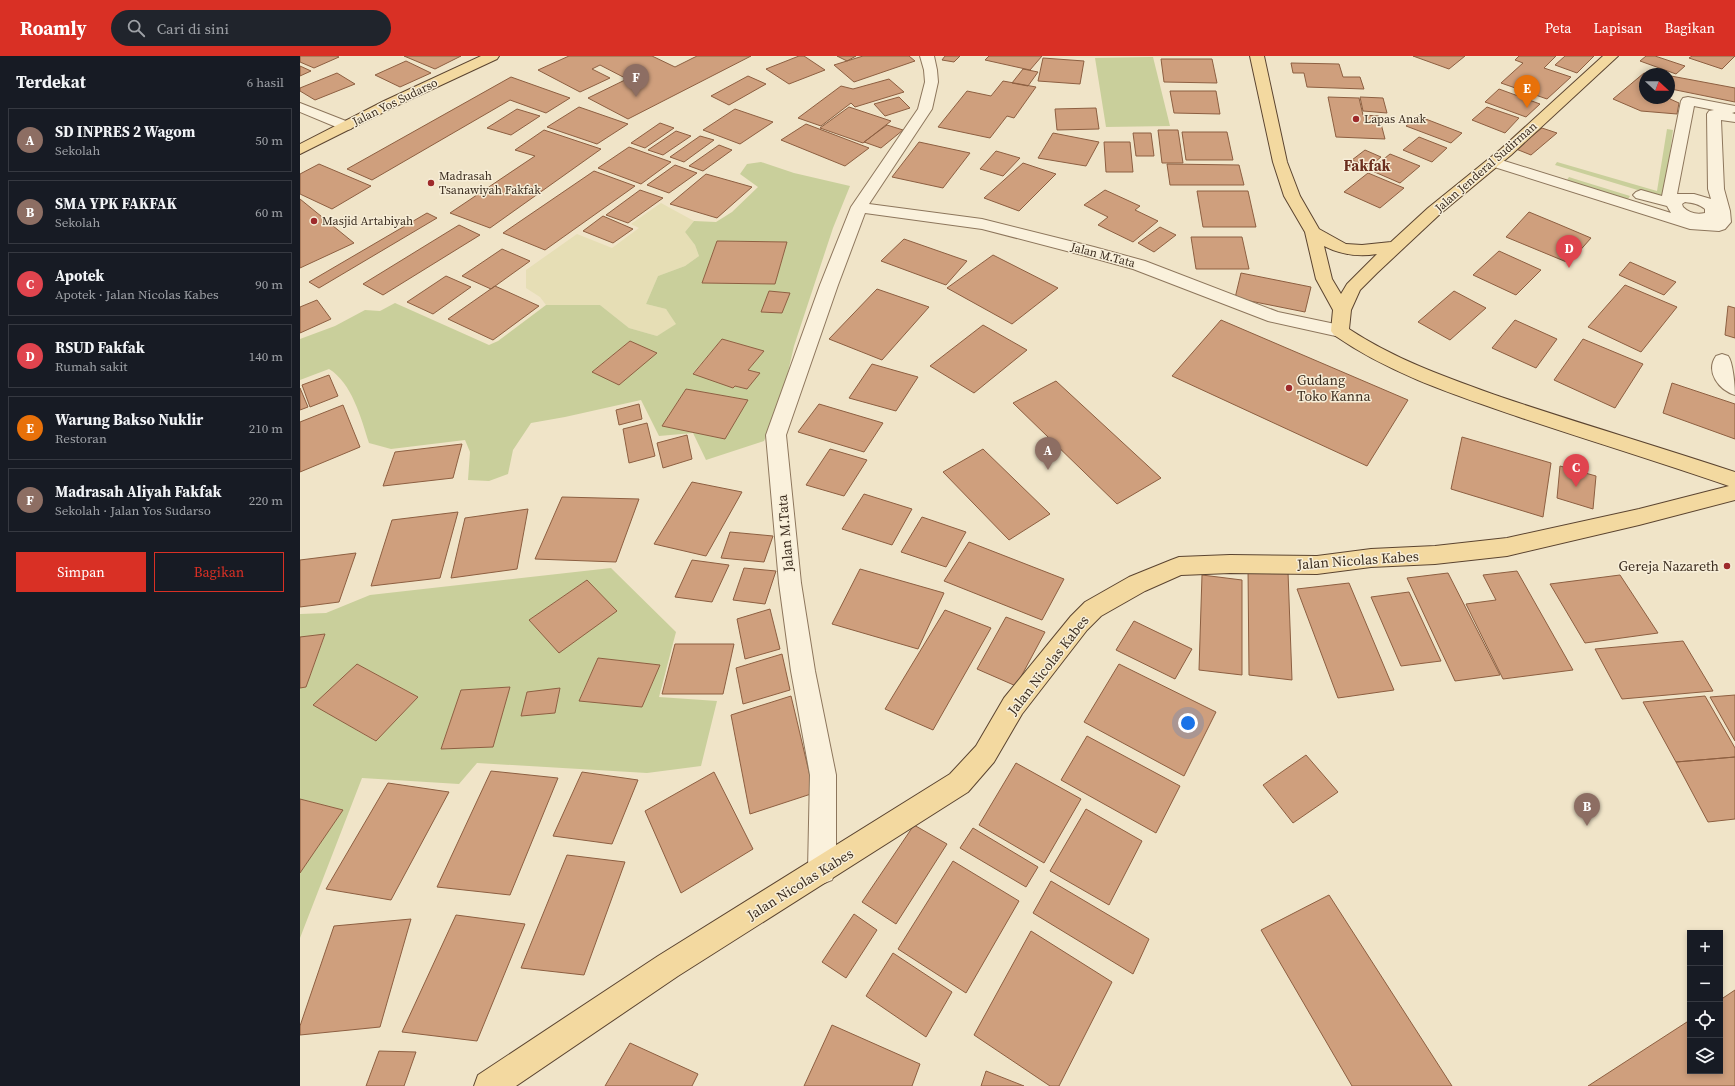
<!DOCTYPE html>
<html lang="id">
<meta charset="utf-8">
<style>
body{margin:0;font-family:"Source Serif 4",serif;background:#20242c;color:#f1f3f6}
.controls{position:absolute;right:12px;bottom:12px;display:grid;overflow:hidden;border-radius:0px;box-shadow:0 2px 6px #0003}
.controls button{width:36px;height:36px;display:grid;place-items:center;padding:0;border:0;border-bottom:1px solid #363941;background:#171b24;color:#f1f3f6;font:20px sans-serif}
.compass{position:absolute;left:1339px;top:12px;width:36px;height:36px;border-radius:50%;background:#171b24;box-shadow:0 2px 6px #0003;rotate:111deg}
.you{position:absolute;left:888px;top:667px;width:14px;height:14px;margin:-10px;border:3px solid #fff;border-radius:50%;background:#1a73e8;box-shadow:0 0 0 6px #1a73e833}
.badge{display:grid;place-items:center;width:26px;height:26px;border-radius:50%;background:#d93025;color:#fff;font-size:13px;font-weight:700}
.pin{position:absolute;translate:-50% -33px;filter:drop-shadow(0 1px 2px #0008)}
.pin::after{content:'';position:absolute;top:21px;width:14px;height:12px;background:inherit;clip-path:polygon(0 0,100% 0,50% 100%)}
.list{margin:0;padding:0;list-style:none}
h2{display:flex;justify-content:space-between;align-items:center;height:52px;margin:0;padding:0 16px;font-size:17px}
h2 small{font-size:13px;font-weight:400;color:#9ea1a6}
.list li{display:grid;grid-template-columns:26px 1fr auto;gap:12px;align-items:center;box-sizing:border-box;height:64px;margin:0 8px 8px;padding:0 8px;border:1px solid #363941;border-radius:0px}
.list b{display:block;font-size:15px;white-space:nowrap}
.list p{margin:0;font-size:13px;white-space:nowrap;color:#9ea1a6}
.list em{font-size:13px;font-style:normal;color:#9ea1a6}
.actions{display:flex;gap:8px;padding:12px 16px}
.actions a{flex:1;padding:9px 0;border:1px solid #d93025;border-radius:0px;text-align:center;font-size:14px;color:#d93025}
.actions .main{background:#d93025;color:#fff}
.icon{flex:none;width:22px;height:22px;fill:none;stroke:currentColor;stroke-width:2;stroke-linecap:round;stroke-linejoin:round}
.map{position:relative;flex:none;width:1435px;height:1030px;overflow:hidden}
header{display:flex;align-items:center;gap:24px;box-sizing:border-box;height:56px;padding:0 20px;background:#d93025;color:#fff}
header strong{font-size:19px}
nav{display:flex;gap:22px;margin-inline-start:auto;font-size:14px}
.search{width:280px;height:36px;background:#20242c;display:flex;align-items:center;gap:10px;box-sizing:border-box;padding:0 14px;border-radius:22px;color:#9ea1a6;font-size:15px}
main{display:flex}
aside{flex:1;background:#171b24}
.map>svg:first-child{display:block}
</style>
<header>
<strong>Roamly</strong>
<div class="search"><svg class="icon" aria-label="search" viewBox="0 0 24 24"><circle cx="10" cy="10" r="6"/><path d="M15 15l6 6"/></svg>Cari di sini</div>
<nav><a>Peta</a><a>Lapisan</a><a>Bagikan</a></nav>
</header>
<main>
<aside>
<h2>Terdekat<small>6 hasil</small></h2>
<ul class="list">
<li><span class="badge" style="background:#8d6e63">A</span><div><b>SD INPRES 2 Wagom</b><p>Sekolah</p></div><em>50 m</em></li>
<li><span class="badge" style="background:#8d6e63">B</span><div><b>SMA YPK FAKFAK</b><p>Sekolah</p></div><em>60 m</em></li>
<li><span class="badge" style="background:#e0444e">C</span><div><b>Apotek</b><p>Apotek · Jalan Nicolas Kabes</p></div><em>90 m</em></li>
<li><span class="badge" style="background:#e0444e">D</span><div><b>RSUD Fakfak</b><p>Rumah sakit</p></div><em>140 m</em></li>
<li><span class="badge" style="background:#e8710a">E</span><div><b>Warung Bakso Nuklir</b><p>Restoran</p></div><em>210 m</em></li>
<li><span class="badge" style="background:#8d6e63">F</span><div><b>Madrasah Aliyah Fakfak</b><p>Sekolah · Jalan Yos Sudarso</p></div><em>220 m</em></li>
</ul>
<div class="actions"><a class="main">Simpan</a><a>Bagikan</a></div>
</aside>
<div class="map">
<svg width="1435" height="1030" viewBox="0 0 1435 1030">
<rect width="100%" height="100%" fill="#f0e4c8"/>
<path fill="#e6deb5" d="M361,147L394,165L385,176L395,189L399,200L385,210L358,220L346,248L366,253L377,268L357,280L329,272L300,249H246L240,241L226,232V214L277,178L312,192L339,172L331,168Z"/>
<path fill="#c9cf9b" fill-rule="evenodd" d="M853,1L870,70L806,71L795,2Z
M1367,73L1373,74L1364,142L1255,109L1257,106L1357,135Z
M461,106L494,117L550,130L533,172L494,290L481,346L464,385L406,404L393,377L359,380L341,344L265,361L231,367L213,394L208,418L189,425L168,424L170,396L165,384L91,393L69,387C61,362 52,327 29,313L0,324V283L35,270L65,254L80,255L95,247L189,289L198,285L246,249H300L329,272L357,280L376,268L366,253L346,248L358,220L385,210L399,200L395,189L385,176L394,165L416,166L432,156L458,131L440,118L447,108ZM417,185L487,186L475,228L402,227ZM469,235L490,237L482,257L461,256ZM422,283L464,295L448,314L459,317L447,333L435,330L433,332L393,317ZM330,285L356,297L292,316ZM386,333L448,344L425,383L362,370Z
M1269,121L1275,123L1330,140L1328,143L1272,126L1267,124Z
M311,512L376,576L359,641L417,645L401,710L347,717L177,707L159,728L62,722L0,882V817L43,754L0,743V632L6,631L25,579L0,581V558L26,557L70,539ZM287,524L316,555L229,564ZM298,602L360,609L342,651L279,644ZM57,608L118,641L75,685L14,649ZM210,631L193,690L141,693L161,634ZM260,633L255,657L221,660L227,636Z"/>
<path fill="#cf9f7d" stroke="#8d5f41" d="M0,0H37L39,1L14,12L0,6Z
M104,0H161L135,13Z
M269,0H352L375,11L397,0H451L328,63L288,42L327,23L300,9L292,13L310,22L280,36L238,14Z
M499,0H504L525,14L489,28L466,13Z
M537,0H556L547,5Z
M563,0H609L615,5L554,26L534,9Z
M645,0H660L654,6L642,4Z
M689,0H742L730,14L685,4Z
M1113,0H1165L1149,13Z
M1219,0H1256L1244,12L1271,21L1247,43L1201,27L1223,7L1215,4Z
M1265,0H1294L1277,17L1255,9Z
M1346,0H1355L1385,10L1376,18L1340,5Z
M1392,0H1435L1422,13L1389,2Z
M743,2L784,5L780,28L738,25Z
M861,3H912L917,27L864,26Z
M106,5L131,17L100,31L75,19Z
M991,7L1039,8L1043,21H1060L1064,33L1007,31L1004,17H993Z
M0,10L11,15L0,20Z
M723,13L738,16L728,30L712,27Z
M37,17L55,28L15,44L0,35V32Z
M1344,17L1349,18H1345V42H1369V40L1370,43L1379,47L1377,58L1341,55L1313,43Z
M448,20L466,28L429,49L411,40Z
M1371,20L1435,32V46L1371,33Z
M211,21L270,42L246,57L210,44L72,124L47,113Z
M589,23L604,36L555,51L551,47L521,70L498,62L541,30L553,33Z
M703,25L736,31L714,62L707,60L690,82L638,71L667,35L691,40Z
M1199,33L1240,48L1226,61L1185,46Z
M870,35H916L920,58L874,57Z
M599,41L610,52L585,60L574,48Z
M1028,41L1059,42L1063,59L1079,60L1085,83L1036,81Z
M1060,41L1083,42L1087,57L1063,55Z
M279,51L328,68L297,88L247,71Z
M549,51L591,65L563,87L520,72Z
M1187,51L1219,62L1205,77L1172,64Z
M796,52L799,73L757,74L755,53Z
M217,53L240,60L211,79L187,72Z
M435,53L473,66L440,88L403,74Z
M1118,60L1162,77L1151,87L1106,70Z
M360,67L374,72L345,92L331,87Z
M506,68L569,92L545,110L481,84Z
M587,69L603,74L581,92L564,86Z
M1242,72L1257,77L1231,99L1216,93Z
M244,74L301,93L190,172L150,157L235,100L215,94Z
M858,74H878L883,107H862Z
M376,75L391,80L363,99L348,94Z
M882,76H927L933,104H886Z
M753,77L799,86L786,110L738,102Z
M833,77H851L854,100H836Z
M400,80L414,84L384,106L370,101Z
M1119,81L1147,92L1132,106L1103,94Z
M619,86L670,97L643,132L592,121Z
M804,86H830L833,116H806Z
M419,89L432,94L403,115L389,110Z
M329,91L371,106L341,128L298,112Z
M1065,94L1081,101L1069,111L1052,104Z
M696,95L720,102L703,120L680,113Z
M1090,98L1120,110L1100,127L1070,114Z
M723,107L756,118L719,155L684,142Z
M19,108L71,130L32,153L0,138V118Z
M867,108L939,109L944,129H870Z
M375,109L397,117L369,137L347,129Z
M294,115L335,130L245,194L203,177Z
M1068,117L1104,132L1080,152L1044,136Z
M406,118L452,131L417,162L370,148Z
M340,134L363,142L328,167L306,159Z
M805,134L840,150L835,154L858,165L833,186L798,169L808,161L784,149Z
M897,135H948L956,171H903Z
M0,143L54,187L0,212Z
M1229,156L1258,168L1291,182L1269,207L1206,181Z
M127,157L137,162L19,232L9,226Z
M303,160L333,173L313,187L283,175Z
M159,169L180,179L83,239L63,228Z
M860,171L876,179L854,196L838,187Z
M891,181H942L949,213H896Z
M604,183L667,205L646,229L581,205Z
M417,185L487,186L475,228L402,227Z
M202,193L230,205L191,233L162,220Z
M1199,195L1241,214L1216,239L1173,219Z
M693,199L758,232L712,268L647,232Z
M1330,206L1376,226L1364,239L1319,219Z
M941,217L1011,231L1005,256L935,242Z
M146,220L171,231L133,258L107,246Z
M1325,229L1377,251L1341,296L1288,271Z
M195,230L239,250L193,284L148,263Z
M577,233L629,251L582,304L529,283Z
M469,235L490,237L482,257L461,256Z
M1154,235L1186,252L1150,284L1118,266Z
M17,244L31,263L0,277V251Z
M1428,250L1435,252V282L1425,279Z
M921,264L1108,344L1067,410L872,320Z
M1215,264L1257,283L1236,312L1192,292Z
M683,269L727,294L674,337L630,310Z
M422,283L464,295L448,314L460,317L447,333L435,330L433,332L393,318Z
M1283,283L1343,308L1315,352L1254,324Z
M330,285L357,297L319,329L292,316Z
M572,308L618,321L596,355L549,342Z
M29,319L38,340L10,351L2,329Z
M756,325L861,422L817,448L713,347Z
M1372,327L1435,348V383L1363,357Z
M0,332L8,351L0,354Z
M386,333L448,344L425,383L362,370Z
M339,348L342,363L319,369L316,354Z
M519,348L583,367L564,396L498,376Z
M43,349L60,391L0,416V366Z
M347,367L355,400L329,407L323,373Z
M387,379L392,403L363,412L357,387Z
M1162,381L1251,407L1243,461L1151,433Z
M162,388L153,422L83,430L95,396Z
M530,393L567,404L544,440L506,429Z
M683,393L750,458L709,484L643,416Z
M1260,410L1296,420L1293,453L1257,442Z
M392,426L442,436L406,500L354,488Z
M564,438L612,453L592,489L542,473Z
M262,441L339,443L316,506L235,503Z
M228,453L217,513L151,522L165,462Z
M158,456L140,522L71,530L92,464Z
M622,461L666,476L646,511L601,496Z
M430,476L473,480L464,506L421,502Z
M669,486L764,523L742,564L644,525Z
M56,497L39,546L0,551V504Z
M392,504L429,509L412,546L375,541Z
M444,512L476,515L465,548L433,544Z
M948,512L988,516L992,624L949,619Z
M560,513L644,537L618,593L532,568Z
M1217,515L1273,614L1203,623L1166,548L1196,544L1183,519Z
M1148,517L1200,619L1155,625L1107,522Z
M902,519L942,524V619L899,614Z
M1320,519L1358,577L1285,587L1250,528Z
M287,524L317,555L259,597L229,564Z
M1049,527L1094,634L1038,642L997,533Z
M1109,536L1141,605L1101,610L1071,541Z
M470,553L480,593L445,603L437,563Z
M645,554L691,572L633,674L585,653Z
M706,561L745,576L716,630L677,613Z
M834,565L892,593L875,623L816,594Z
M25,578L6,631L0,632V581Z
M1383,585L1413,635L1322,643L1295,593Z
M375,588H434L423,638H362Z
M482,598L490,634L443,648L436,612Z
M298,602L360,609L342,651L279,645Z
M57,608L118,641L76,685L13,649Z
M819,608L916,656L884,720L784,666Z
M210,631L193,691L141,693L161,634Z
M260,632L255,657L221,660L227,636Z
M1435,639V685L1410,641Z
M491,640L514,737L450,758L431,659Z
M1405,640L1435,692V701L1376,706L1343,646Z
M787,680L880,730L856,777L761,724Z
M1006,699L1038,736L993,767L963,729Z
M1435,701V763L1408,766L1376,706Z
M716,707L781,743L744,807L679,769Z
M191,715L258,722L210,839L137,831Z
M282,716L338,724L312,788L253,780Z
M414,716L453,793L381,837L345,755Z
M88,727L149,736L91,844L26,833Z
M0,743L43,754L0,817Z
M786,753L842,785L809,849L750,815Z
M614,769L647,788L596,868L562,846Z
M673,772L738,811L726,831L660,792Z
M267,799L325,806L284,919L221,912Z
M653,805L719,845L666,937L598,893Z
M751,825L849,883L833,918L733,857Z
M1029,839L1152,1030H1052L961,874Z
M554,858L577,874L546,922L522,906Z
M156,859L225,868L177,985L102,976Z
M111,863L80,971L0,979V970L34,870Z
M731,875L812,926L759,1030H750L674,979Z
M593,897L652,936L626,981L566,940Z
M1435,934V1030H1288L1390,964V1015H1420V944Z
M532,969L620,1008L612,1030H504Z
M330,987L398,1018L392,1030H305Z
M79,995L116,996L104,1030H66Z
M686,1015L724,1030H681Z"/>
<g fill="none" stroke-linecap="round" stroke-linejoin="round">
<defs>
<path id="minor" d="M620,0H634L637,14L638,26L632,53L569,148L682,163L794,191L845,205L978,256L1040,269L1046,271L1049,275L1046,279L1040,281L968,265L833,213L782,199L682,173L565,157L538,229L486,379L501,527L515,615L536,719V814L532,824L522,828L512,824L508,814L510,719L491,615L479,527L466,379L520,229L551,151L618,53L625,26L624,14Z
M1388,41L1435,50V56L1432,57L1435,58V66L1421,64L1424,133L1430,155L1431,166L1425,173L1419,175L1390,173L1188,109L1186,106L1188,103L1193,102L1198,103L1371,157L1367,150L1336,142L1333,139L1336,136L1341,134L1362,140L1381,45L1383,42ZM1394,50L1414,54L1409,55L1407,58L1408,133L1411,143L1394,138H1377ZM1385,146C1393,147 1399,148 1405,153V157C1397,159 1389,157 1383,151L1382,148Z
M0,47L51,67L53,70L51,73L46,74L41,73L0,56Z
M1422,298L1428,300C1433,306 1435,330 1435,339C1419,334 1405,316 1416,300Z"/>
<path id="major" d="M181,0H199L197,3L94,51L0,98V88L84,45Z
M950,0H964L987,106L1000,140L1019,173L1046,188L1062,189L1091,186L1128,152L1201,93L1303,0H1318L1211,99L1140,158L1077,217L1060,234L1051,254L1049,273C1096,304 1148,322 1201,341C1278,367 1357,390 1435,416V444L1339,469L1207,500L1135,508L1071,511L1017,518L930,517L881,519L845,535L801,560L787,574L722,658L694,706L668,736L378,920L216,1030H174L178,1019L358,900L650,718L676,690L704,642L771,560L785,546L829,521L871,504L879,501L930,499L1017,500L1071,493L1135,490L1207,482L1339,453L1429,430C1359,406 1288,384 1219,361C1155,339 1090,318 1034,279L1031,275L1033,254L1016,223L1005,176L984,140L973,106ZM1024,190C1042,199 1058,201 1077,198L1047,228L1041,238L1032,223Z"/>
</defs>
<use href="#minor" stroke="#8d765c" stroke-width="2"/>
<use href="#major" stroke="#5b4430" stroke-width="2"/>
<use href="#minor" fill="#faf1dc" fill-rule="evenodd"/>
<use href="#major" fill="#f3d9a0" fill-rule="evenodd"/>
</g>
<g fill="#9e2a2b" stroke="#f7eed8" stroke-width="1.5">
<circle cx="1056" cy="63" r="4"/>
<circle cx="131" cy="127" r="4"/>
<circle cx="14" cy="165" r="4"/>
<circle cx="989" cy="332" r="4"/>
<circle cx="1427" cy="510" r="4"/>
</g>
<g text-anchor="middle" stroke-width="3" stroke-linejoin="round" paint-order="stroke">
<g font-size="12" fill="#3d2e20" stroke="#f7eed8">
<text transform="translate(95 46) rotate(-26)" y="4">Jalan Yos Sudarso</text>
<text transform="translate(1186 111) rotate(-41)" y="4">Jalan Jenderal Sudirman</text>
<text transform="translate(803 199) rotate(15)" y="4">Jalan M.Tata</text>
</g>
<g font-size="12" fill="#3d2e20" stroke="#f7eed8" text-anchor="start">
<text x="1064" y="67">Lapas Anak</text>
<text x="139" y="124">Madrasah<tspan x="139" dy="14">Tsanawiyah Fakfak</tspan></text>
<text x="22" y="169">Masjid Artabiyah</text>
</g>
<g font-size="14" fill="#3d2e20" stroke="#f7eed8" text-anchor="start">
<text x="997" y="329">Gudang<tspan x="997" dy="16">Toko Kanna</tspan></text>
<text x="1419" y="515" text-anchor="end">Gereja Nazareth</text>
</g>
<g font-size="14" fill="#3d2e20" stroke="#f7eed8">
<text transform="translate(485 477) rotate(-95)" y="5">Jalan M.Tata</text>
<text transform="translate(1058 504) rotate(-4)" y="5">Jalan Nicolas Kabes</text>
<text transform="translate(748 609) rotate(-52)" y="5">Jalan Nicolas Kabes</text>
<text transform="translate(500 828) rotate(-32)" y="5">Jalan Nicolas Kabes</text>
</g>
<g font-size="15" font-weight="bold" fill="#6b2e1e" stroke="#f7eed8">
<text x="1067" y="115">Fakfak</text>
</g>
</g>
</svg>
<div class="controls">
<button>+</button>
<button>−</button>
<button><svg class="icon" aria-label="locate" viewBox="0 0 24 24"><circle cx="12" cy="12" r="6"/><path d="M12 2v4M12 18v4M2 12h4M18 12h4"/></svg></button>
<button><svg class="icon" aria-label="layers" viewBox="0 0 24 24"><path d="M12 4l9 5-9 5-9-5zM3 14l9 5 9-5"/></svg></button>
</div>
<svg class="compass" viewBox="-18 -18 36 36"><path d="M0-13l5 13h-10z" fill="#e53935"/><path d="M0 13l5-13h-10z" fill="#9ea1a6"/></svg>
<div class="you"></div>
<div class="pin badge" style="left:748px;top:414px;background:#8d6e63">A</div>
<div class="pin badge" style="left:1287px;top:770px;background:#8d6e63">B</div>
<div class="pin badge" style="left:1276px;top:431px;background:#e0444e">C</div>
<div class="pin badge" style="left:1269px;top:212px;background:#e0444e">D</div>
<div class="pin badge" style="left:1227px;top:52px;background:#e8710a">E</div>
<div class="pin badge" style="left:336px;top:41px;background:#8d6e63">F</div>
</div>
</main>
